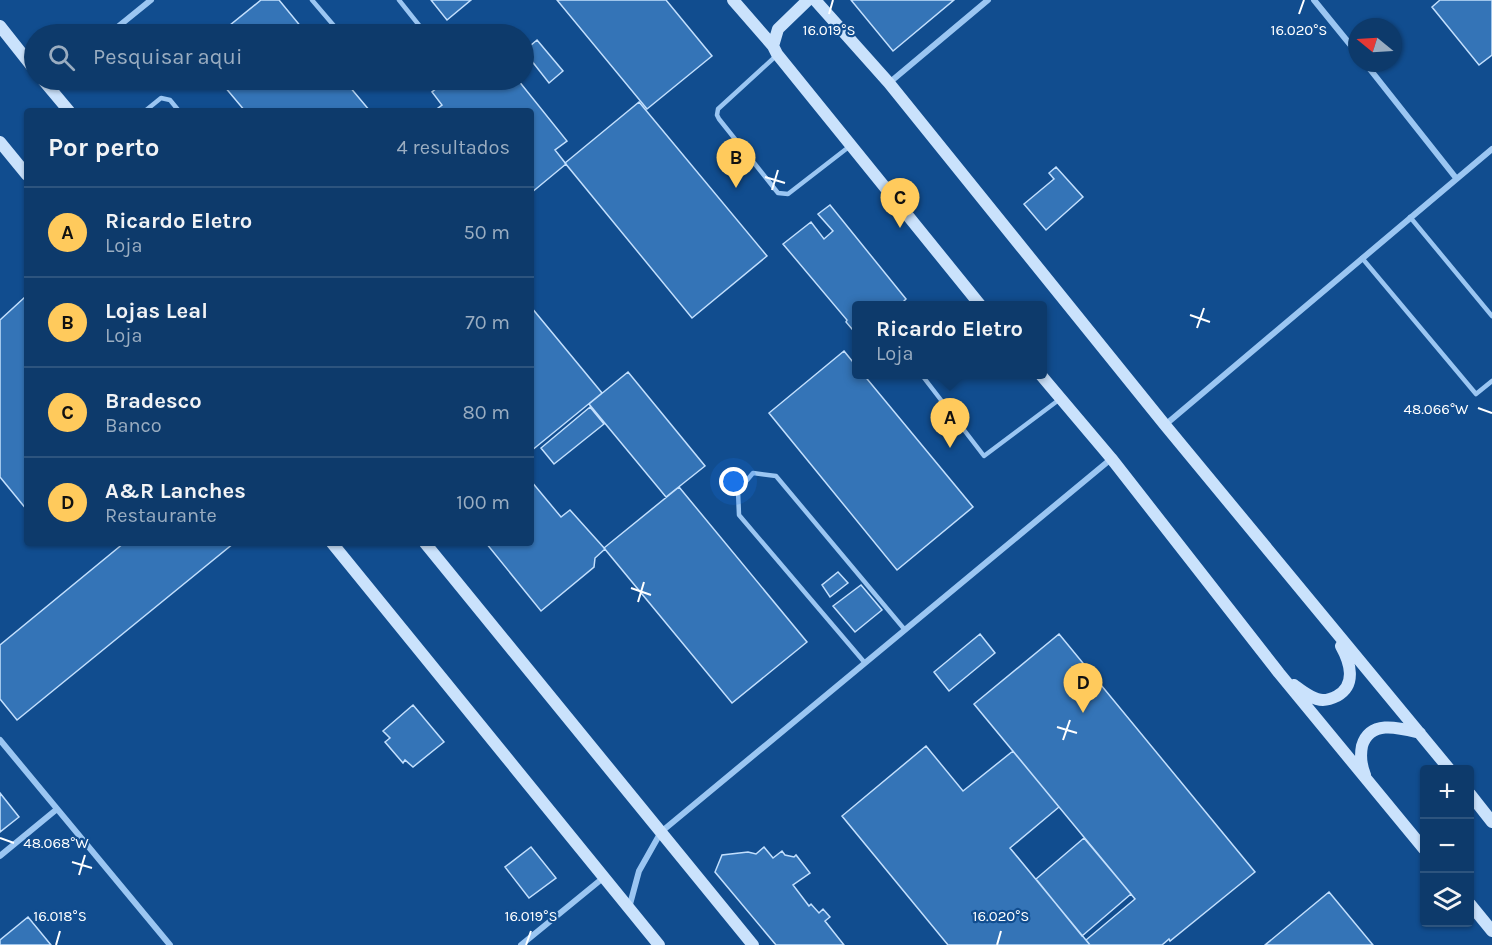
<!DOCTYPE html>
<html lang="pt">
<meta charset="utf-8">
<style>
body{margin:0;font-family:Karla,sans-serif;background:#1b4573;color:#f1f3f6}
.controls{position:absolute;right:18px;bottom:18px;display:grid;overflow:hidden;border-radius:6px;box-shadow:0 2px 4px #0004}
.controls button{width:54px;height:54px;display:grid;place-items:center;padding:0;border:0;border-bottom:2px solid #2d547e;background:#0d3a6b;color:#f1f3f6;font:30px sans-serif}
.compass{position:absolute;left:1348px;top:18px;width:54px;height:54px;border-radius:50%;background:#0d3a6b;box-shadow:0 2px 4px #0004;rotate:288deg}
.you{position:absolute;left:734px;top:482px;width:21px;height:21px;margin:-15px;border:4px solid #fff;border-radius:50%;background:#1a73e8;box-shadow:0 0 0 9px #1a73e833}
.badge{display:grid;place-items:center;width:39px;height:39px;border-radius:50%;background:#ffca5c;color:#111;font-size:20px;font-weight:700}
.pin{position:absolute;translate:-50% -50px;filter:drop-shadow(0 2px 3px #0008)}
.pin::after{content:'';position:absolute;top:32px;width:21px;height:18px;background:inherit;clip-path:polygon(0 0,100% 0,50% 100%)}
.popup{position:absolute;left:852px;top:301px;width:195px;height:78px;box-sizing:border-box;display:grid;place-content:center;border-radius:6px;background:#0d3a6b;filter:drop-shadow(0 2px 4px #0005);font-size:20px;white-space:nowrap;color:#9aadc1}
.popup b{font-size:22px;color:#f1f3f6}
.popup::after{content:'';position:absolute;left:50%;top:100%;margin-left:-12px;border:12px solid transparent;border-top-color:#0d3a6b}
.list{margin:0;padding:0;list-style:none}
h2{display:flex;justify-content:space-between;align-items:center;height:78px;margin:0;padding:0 24px;font-size:26px}
h2 small{font-size:20px;font-weight:400;color:#9aadc1}
.list li{display:grid;grid-template-columns:39px 1fr auto;gap:18px;align-items:center;box-sizing:border-box;height:90px;padding:0 24px;border-top:2px solid #2d547e}
.list b{display:block;font-size:22px;white-space:nowrap}
.list p{margin:0;font-size:20px;white-space:nowrap;color:#9aadc1}
.list em{font-size:20px;font-style:normal;color:#9aadc1}
.icon{flex:none;width:33px;height:33px;fill:none;stroke:currentColor;stroke-width:2;stroke-linecap:round;stroke-linejoin:round}
.map{position:relative;flex:none;width:1492px;height:945px;overflow:hidden}
.search{position:absolute;background:#0d3a6b;box-shadow:0 2px 4px #0004;left:24px;top:24px;width:510px;height:66px;display:flex;align-items:center;gap:15px;box-sizing:border-box;padding:0 21px;border-radius:33px;color:#9aadc1;font-size:22px}
.panel{position:absolute;background:#0d3a6b;box-shadow:0 2px 4px #0004;left:24px;top:108px;width:510px;height:438px;border-radius:6px}
.map>svg:first-child{display:block}
</style>
<div class="map">
<svg width="1492" height="945" viewBox="0 0 1492 945">
<rect width="100%" height="100%" fill="#114d8f"/>
<path fill="#3474b7" stroke="#c2dffd" stroke-width="1.5" d="M261,0H279L307,34H219Z
M431,0H471L447,20Z
M557,0H666L712,56L647,109Z
M851,0H954L893,51Z
M1440,0H1492V55L1479,65L1432,7Z
M537,40L563,71L549,83L524,51Z
M219,80H344L370,111H245Z
M447,80H518L567,141L555,150L566,164L531,193V111H434L442,105L432,92Z
M639,102L767,256L692,318L565,163Z
M1056,167L1083,197L1046,230L1024,204L1054,179L1049,173Z
M830,205L906,299L899,306H857V335L846,322L847,320L783,244L811,222L824,239L833,231L818,214Z
M25,297L27,299V510L0,477V320Z
M531,307L602,393L531,451V389L533,387L531,384Z
M844,351L857,367V374H863L973,507L897,570L769,413Z
M628,372L705,466L666,497L589,404Z
M590,407L604,424L554,464L541,448Z
M531,481L561,517L570,510L605,549L595,558L594,567L541,611L486,543H531Z
M679,487L807,642L732,703L604,548Z
M124,543H234L17,720L0,699V645Z
M838,572L848,583L830,597L822,585Z
M861,585L882,610L855,632L833,606Z
M980,634L995,653L949,691L934,672Z
M1059,634L1255,872L1170,941L1169,939L1162,945H1090L1086,940L1135,899L974,704Z
M413,705L444,742L413,767L405,760L403,763L385,742L390,738L383,731Z
M926,746L963,791L1013,751L1059,807L1010,848L1090,945H948L842,816Z
M0,793L19,817L0,832Z
M1084,838L1131,894L1082,936L1036,879Z
M531,847L556,878L529,898L505,867Z
M764,847L773,858L782,851L785,855L794,857L796,855L810,873L793,885L809,906L811,904L819,913L823,909L830,917L825,921L844,945H776L715,872L722,855L748,852L756,854Z
M1329,892L1373,945H1265Z
M28,917L51,945H0V940Z"/>
<g fill="none" stroke-linecap="round" stroke-linejoin="round">
<path stroke="#9bc6f2" stroke-width="4.5" d="M312,0L341,34
M399,0L426,34
M777,55L718,109L717,115L719,119L778,193L788,194L850,146
M381,80H386
M145,111L161,98L170,100L179,111
M1410,217L1492,316
M1362,258L1476,394L1492,381
M921,374L984,456L1060,399
M865,663L739,515L738,491L753,473L776,476L905,630"/>
<path stroke="#9bc6f2" stroke-width="6" d="M1314,0L1357,53
M109,34L151,0
M1365,63L1456,178
M889,83L988,0
M48,85L55,80
M1165,425L1492,149
M0,740L170,945
M0,856L57,809
M629,908L639,871L661,832L1111,459
M521,945L603,878"/>
<path stroke="#cae2fc" stroke-width="12" d="M733,0L773,46L777,54L981,306
M815,0L889,83L1165,425L1450,770
M0,26L34,69
M773,46L778,29L808,0
M43,80L69,111
M0,142L27,175
M1040,374L1111,458L1279,673L1424,849
M332,543L659,945
M425,543L753,945
M1294,685C1302,691 1313,700 1323,700C1328,700 1333,698 1337,696C1357,685 1350,662 1341,646
M1365,775C1361,765 1360,756 1362,746C1370,719 1400,728 1420,733
M1470,794L1492,822
M1470,904L1492,931"/>
</g>
<path fill="none" stroke="#fff" stroke-width="2" d="M829,14L833,0M1299,14L1304,0M765,177L785,183M772,190L778,170M1190,315L1210,322M1197,328L1204,308M1478,408L1492,413M631,588L651,595M638,602L644,582M1057,727L1077,733M1063,740L1070,720M0,838L14,843M72,862L92,868M79,875L85,855M56,945L60,931M526,945L531,931M997,945L1001,931"/>
<g font-size="15" text-anchor="middle" fill="#fff" stroke="#114d8f" stroke-width="4.5" stroke-linejoin="round" paint-order="stroke">
<text x="829" y="35">16.019°S</text>
<text x="1299" y="35">16.020°S</text>
<text x="1436" y="414">48.066°W</text>
<text x="56" y="848">48.068°W</text>
<text x="1001" y="921">16.020°S</text>
<text x="60" y="921">16.018°S</text>
<text x="531" y="921">16.019°S</text>
</g>
</svg>
<div class="controls">
<button>+</button>
<button>−</button>
<button><svg class="icon" aria-label="layers" viewBox="0 0 24 24"><path d="M12 4l9 5-9 5-9-5zM3 14l9 5 9-5"/></svg></button>
</div>
<svg class="compass" viewBox="-18 -18 36 36"><path d="M0-13l5 13h-10z" fill="#e53935"/><path d="M0 13l5-13h-10z" fill="#9aadc1"/></svg>
<div class="you"></div>
<div class="pin badge" style="left:950px;top:448px">A</div>
<div class="popup"><b>Ricardo Eletro</b>Loja</div>
<div class="pin badge" style="left:736px;top:188px">B</div>
<div class="pin badge" style="left:900px;top:228px">C</div>
<div class="pin badge" style="left:1083px;top:713px">D</div>
<div class="search"><svg class="icon" aria-label="search" viewBox="0 0 24 24"><circle cx="10" cy="10" r="6"/><path d="M15 15l6 6"/></svg>Pesquisar aqui</div>
<section class="panel">
<h2>Por perto<small>4 resultados</small></h2>
<ul class="list">
<li><span class="badge">A</span><div><b>Ricardo Eletro</b><p>Loja</p></div><em>50 m</em></li>
<li><span class="badge">B</span><div><b>Lojas Leal</b><p>Loja</p></div><em>70 m</em></li>
<li><span class="badge">C</span><div><b>Bradesco</b><p>Banco</p></div><em>80 m</em></li>
<li><span class="badge">D</span><div><b>A&amp;R Lanches</b><p>Restaurante</p></div><em>100 m</em></li>
</ul>
</section>
</div>
